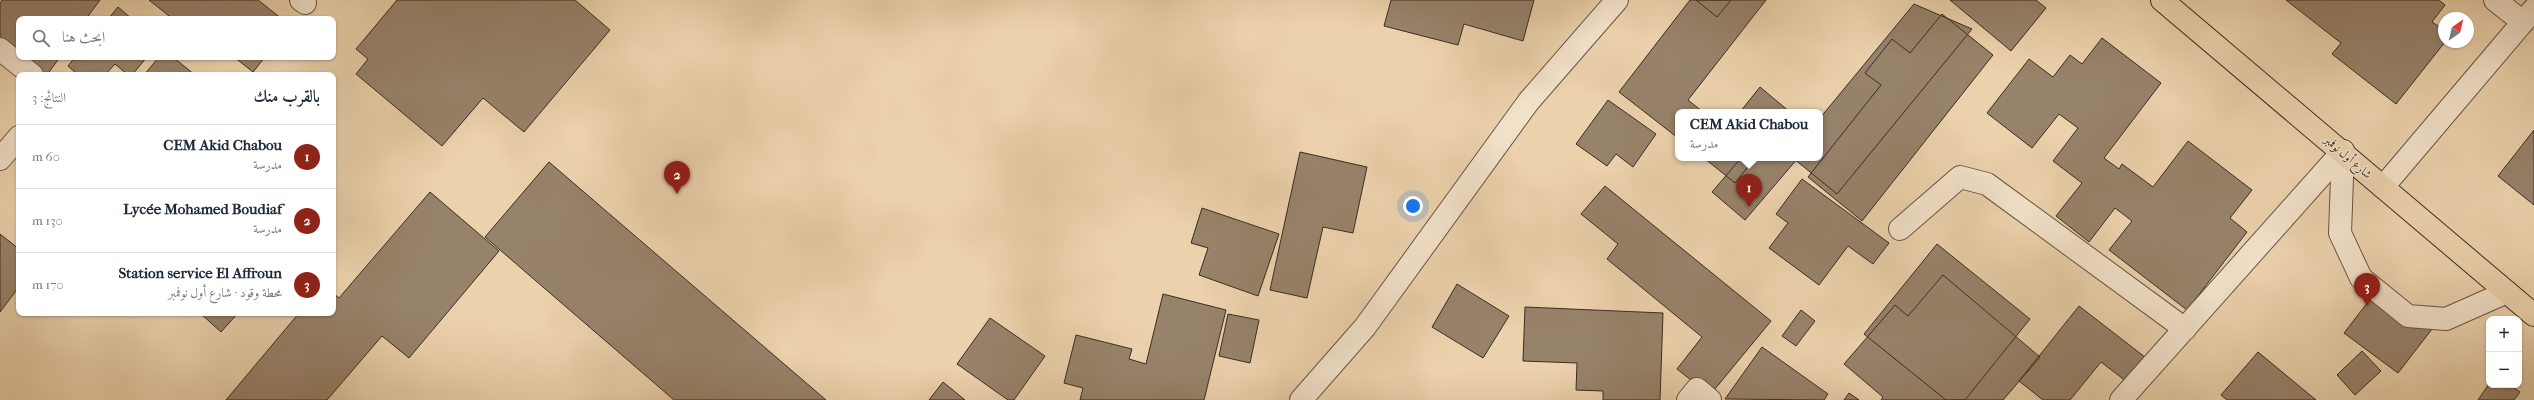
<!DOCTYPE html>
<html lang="ar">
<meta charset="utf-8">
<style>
body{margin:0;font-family:"IM FELL French Canon",Amiri,serif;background:#f6f6f7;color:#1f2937;direction:rtl}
.controls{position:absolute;right:12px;bottom:12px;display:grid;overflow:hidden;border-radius:8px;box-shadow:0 1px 3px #0004}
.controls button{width:36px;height:36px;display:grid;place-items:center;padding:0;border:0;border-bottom:1px solid #e0e1e3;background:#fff;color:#1f2937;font:20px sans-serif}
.compass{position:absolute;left:2438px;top:12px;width:36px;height:36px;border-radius:50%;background:#fff;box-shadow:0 1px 3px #0004;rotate:34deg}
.you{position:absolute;left:1413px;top:206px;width:14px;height:14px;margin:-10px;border:3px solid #fff;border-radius:50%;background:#1a73e8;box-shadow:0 0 0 6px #1a73e833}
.badge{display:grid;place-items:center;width:26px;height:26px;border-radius:50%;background:#8f2418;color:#fff;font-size:13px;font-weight:700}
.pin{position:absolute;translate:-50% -33px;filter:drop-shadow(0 1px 2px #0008)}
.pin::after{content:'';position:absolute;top:21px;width:14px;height:12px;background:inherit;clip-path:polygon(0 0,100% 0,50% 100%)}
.popup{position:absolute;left:1675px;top:109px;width:148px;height:52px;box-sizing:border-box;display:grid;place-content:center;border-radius:8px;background:#fff;filter:drop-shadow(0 1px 3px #0005);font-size:13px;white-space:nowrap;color:#747a83}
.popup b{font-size:15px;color:#1f2937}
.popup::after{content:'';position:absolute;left:50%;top:100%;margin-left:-8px;border:8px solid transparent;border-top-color:#fff}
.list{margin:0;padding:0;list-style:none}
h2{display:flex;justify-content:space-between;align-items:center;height:52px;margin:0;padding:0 16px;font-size:17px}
h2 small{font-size:13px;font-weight:400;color:#747a83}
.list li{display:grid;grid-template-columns:26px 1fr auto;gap:12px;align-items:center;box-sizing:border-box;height:64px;padding:0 16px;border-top:1px solid #e0e1e3}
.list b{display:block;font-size:15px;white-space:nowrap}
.list p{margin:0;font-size:13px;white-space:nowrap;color:#747a83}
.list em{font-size:13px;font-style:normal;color:#747a83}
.icon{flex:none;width:22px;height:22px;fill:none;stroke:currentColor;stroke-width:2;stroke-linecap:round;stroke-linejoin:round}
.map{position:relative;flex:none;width:2534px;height:400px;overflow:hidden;direction:ltr}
.search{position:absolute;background:#fff;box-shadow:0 1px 3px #0004;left:16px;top:16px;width:320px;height:44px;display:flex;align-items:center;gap:10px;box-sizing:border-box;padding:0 14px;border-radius:8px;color:#747a83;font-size:15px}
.panel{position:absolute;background:#fff;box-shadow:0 1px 3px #0004;left:16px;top:72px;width:320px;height:244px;border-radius:8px;direction:rtl}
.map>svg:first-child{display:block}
</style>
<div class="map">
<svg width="2534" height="400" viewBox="0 0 2534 400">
<rect width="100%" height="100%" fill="#ebd1ac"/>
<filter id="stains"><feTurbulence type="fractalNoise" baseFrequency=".005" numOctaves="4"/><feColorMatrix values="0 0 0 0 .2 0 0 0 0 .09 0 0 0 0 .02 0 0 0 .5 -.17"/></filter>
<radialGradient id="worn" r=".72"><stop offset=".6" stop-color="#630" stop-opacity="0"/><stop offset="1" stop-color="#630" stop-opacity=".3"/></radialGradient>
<path fill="#97826a" stroke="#3c2c22" d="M2,0H100L86,19H19V55L0,42V3Z
M149,0H258L282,19H173Z
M397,0H575L610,30L524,132L483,98L442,146L356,74L368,59L356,49Z
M1391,0H1534L1523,41L1464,24L1458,45L1384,26Z
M1690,0H1766L1688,100L1703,112H1678V138L1619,92Z
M1696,0H1731L1717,17Z
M1950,0H2036L2046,8L2011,51Z
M2286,0H2439L2445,5L2432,22L2444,30L2445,42L2396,104L2332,54L2341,43Z
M1914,4L1972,29L1837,194L1793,158H1820V118Z
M118,7L132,19H108Z
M1942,14L1993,55L1862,221L1808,177L1881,85L1865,73L1892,39L1910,53Z
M2102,38L2161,83L2104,158L2119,169L2122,164L2153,187L2188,141L2252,190L2230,218L2247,232L2187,310L2109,250L2132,221L2115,208L2089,242L2056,216L2082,183L2053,161L2078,128L2059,114L2032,148L1987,113L2029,59L2053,77L2070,55L2082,64Z
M21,57H60L47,75Z
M75,57H147L132,75H128L115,64L105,75H78L68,66Z
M159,57H173L195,75H144Z
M234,57H265L253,72Z
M1760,87L1790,112H1740Z
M1608,100L1656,134L1633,167L1616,154L1607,166L1576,144Z
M2534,130V205L2498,176Z
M1300,152L1367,167L1353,233L1323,227L1307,298L1270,290Z
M1704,158H1755L1735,183Z
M1741,158H1798L1745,220L1712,192Z
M549,162L826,400H674L485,237Z
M1802,179L1889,243L1873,264L1848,246L1819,285L1769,248L1788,223L1776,214Z
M1605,186L1771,321L1710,395L1677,369L1702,337L1607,259L1618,244L1581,214Z
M430,192L499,251L409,358L382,336L327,400H226L299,313H333V293L339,298Z
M1202,208L1279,234L1258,296L1199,275L1208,248L1191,243Z
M0,234L19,249V287L0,312Z
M1937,244L2030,319L1965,400H1946L1864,334Z
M1943,275L2040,357L2003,400H1881L1883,397L1844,364L1895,305L1908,316Z
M1457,284L1509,316L1483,358L1432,327Z
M2378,289L2432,329L2398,373L2344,333Z
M1163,294L1226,310L1204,400H1080L1083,388L1064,383L1076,335L1132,349L1129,359L1146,364Z
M2079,306L2150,361L2131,385L2101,362L2070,400H2043L2019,381Z
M1525,307L1663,313L1660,400H1603V391L1576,390L1577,363L1523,361Z
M1801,310L1815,321L1796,346L1782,336Z
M200,313H238L221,332Z
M1228,314L1259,320L1250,363L1219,356Z
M990,318L1045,356L1014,400H1008L957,364Z
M1762,347L1828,394L1824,400L1725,399Z
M2362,351L2381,371L2355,395L2337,375Z
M2258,352L2316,400H2227L2221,395Z
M943,382L965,400H929Z
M2489,384L2510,385L2520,392L2514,400H2478Z
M1849,393L1859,400H1844Z"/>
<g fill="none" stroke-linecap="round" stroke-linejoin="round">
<defs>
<path id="lane" d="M2495,0L2523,22
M2343,151L2340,233L2361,278L2408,316L2446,319L2507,292"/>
<path id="street" d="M301,0L305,3
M0,49L32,75
M0,159L19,137
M2383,187L2534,9
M1900,229L1960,177L1987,184L2185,329
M1301,400L1365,327L1529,101L1617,0
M1688,400L1697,389L1710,400
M2121,400L2343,151"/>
<path id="primary" d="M2162,0L2534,315"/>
</defs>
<use href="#lane" stroke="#685544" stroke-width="24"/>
<use href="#street" stroke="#685544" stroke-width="24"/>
<use href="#primary" stroke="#3c2c22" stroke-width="24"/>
<use href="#lane" stroke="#f2e1c9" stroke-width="22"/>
<use href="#street" stroke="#f2e1c9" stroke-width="22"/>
<use href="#primary" stroke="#ebd1ac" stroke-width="22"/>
</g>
<g text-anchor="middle" stroke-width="3" stroke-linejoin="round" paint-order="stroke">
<g font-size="12" fill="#3c2c22" stroke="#f2e1c9">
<text transform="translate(2348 157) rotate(41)" y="4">شارع أول نوفمبر</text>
</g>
</g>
<rect width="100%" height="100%" filter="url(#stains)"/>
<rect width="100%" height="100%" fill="url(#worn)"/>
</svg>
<div class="controls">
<button>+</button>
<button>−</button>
</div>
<svg class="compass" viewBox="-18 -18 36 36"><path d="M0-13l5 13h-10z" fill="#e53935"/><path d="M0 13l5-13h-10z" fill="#747a83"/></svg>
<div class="you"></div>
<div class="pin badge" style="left:1749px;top:207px">1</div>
<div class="popup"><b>CEM Akid Chabou</b>مدرسة</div>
<div class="pin badge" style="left:677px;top:194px">2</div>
<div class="pin badge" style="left:2367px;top:306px">3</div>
<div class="search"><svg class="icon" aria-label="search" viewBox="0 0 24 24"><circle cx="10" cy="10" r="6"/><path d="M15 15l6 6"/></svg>ابحث هنا</div>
<section class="panel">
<h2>بالقرب منك<small>النتائج: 3</small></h2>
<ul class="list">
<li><span class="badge">1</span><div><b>CEM Akid Chabou</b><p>مدرسة</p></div><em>60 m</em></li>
<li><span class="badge">2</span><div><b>Lycée Mohamed Boudiaf</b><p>مدرسة</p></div><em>130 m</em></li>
<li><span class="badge">3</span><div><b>Station service El Affroun</b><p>محطة وقود · شارع أول نوفمبر</p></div><em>170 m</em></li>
</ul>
</section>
</div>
